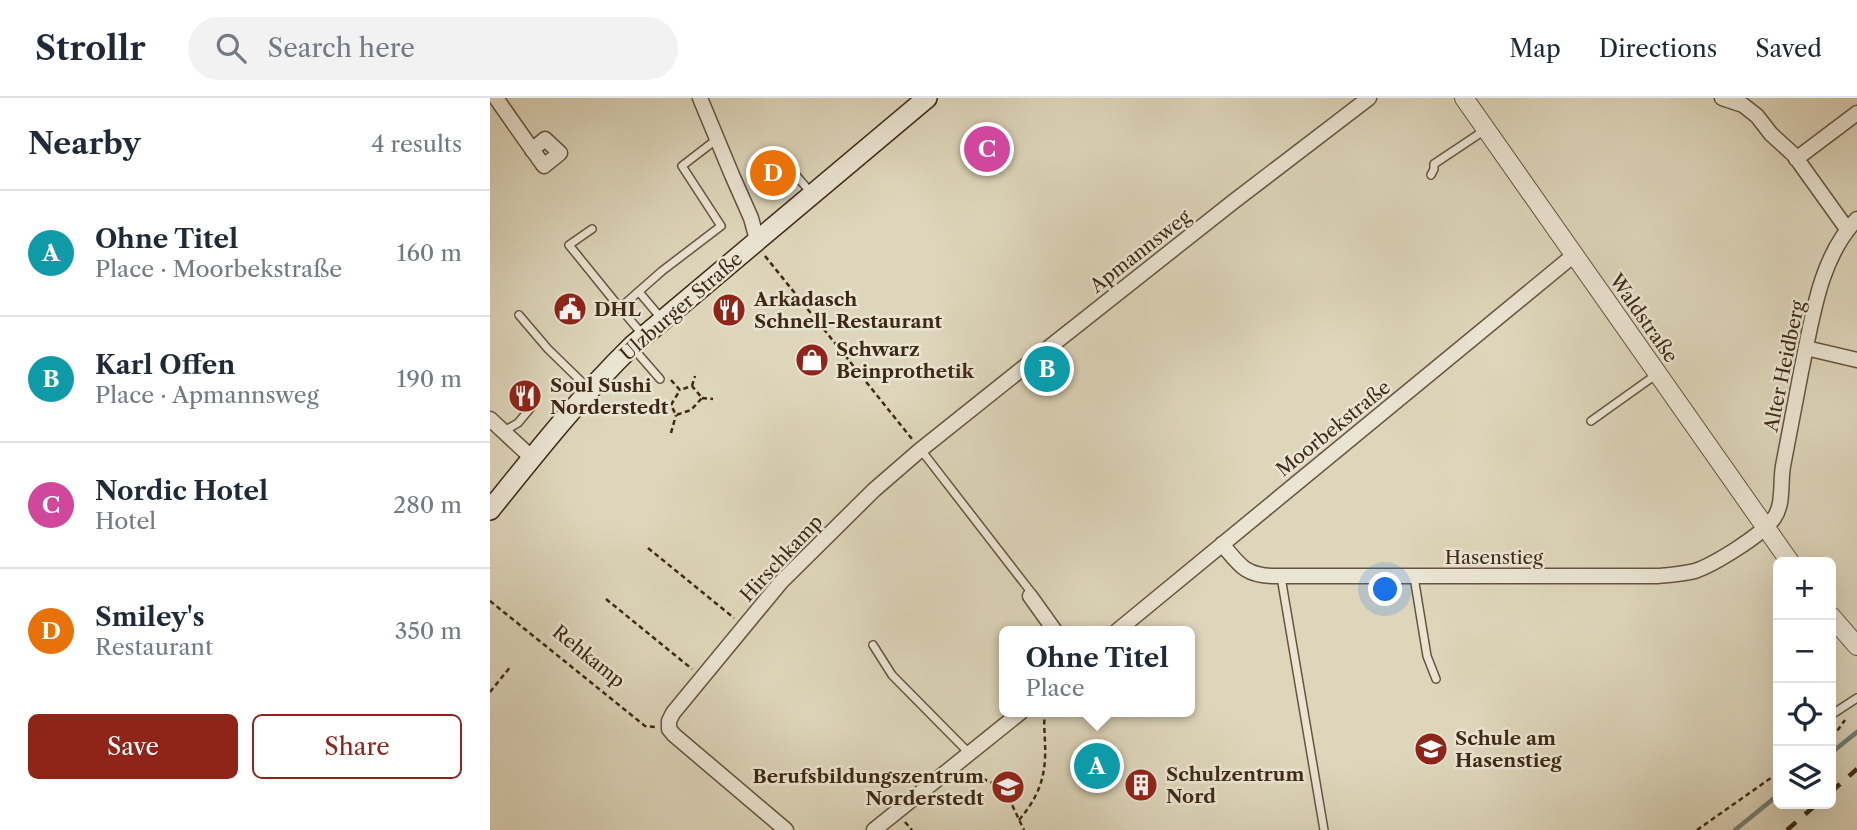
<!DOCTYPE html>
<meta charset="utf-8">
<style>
body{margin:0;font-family:"Libre Caslon Text",serif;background:#f2f2f3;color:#1f2937}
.controls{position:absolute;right:21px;bottom:21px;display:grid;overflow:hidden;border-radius:10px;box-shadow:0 7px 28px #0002}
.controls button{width:63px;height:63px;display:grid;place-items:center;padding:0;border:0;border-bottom:2px solid #e0e1e3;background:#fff;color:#1f2937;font:35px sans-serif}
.you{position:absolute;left:896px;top:492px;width:24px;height:24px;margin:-18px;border:5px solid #fff;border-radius:50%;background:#1a73e8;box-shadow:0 0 0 10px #1a73e833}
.badge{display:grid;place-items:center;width:46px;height:46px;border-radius:50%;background:#8f2418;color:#fff;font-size:23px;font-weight:700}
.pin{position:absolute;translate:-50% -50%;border:4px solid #fff;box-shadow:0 2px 7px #0006}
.popup{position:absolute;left:509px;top:528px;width:196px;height:91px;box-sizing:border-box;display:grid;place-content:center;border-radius:10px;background:#fff;filter:drop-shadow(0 2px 5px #0005);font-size:23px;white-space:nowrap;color:#747a83}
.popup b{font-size:26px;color:#1f2937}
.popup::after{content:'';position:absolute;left:50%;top:100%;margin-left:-14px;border:14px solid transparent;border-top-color:#fff}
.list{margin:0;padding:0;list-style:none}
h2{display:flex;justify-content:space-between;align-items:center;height:91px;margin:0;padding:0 28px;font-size:30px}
h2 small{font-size:23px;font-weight:400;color:#747a83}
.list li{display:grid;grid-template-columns:46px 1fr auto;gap:21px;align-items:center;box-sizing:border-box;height:126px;padding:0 28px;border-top:2px solid #e0e1e3}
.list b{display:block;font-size:26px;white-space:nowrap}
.list p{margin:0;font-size:23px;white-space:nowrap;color:#747a83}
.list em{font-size:23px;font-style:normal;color:#747a83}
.actions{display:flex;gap:14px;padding:21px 28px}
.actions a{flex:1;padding:16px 0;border:2px solid #8f2418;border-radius:10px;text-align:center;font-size:24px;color:#8f2418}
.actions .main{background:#8f2418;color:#fff}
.icon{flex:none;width:38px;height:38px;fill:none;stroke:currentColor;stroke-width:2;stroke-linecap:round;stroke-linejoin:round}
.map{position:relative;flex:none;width:1367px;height:732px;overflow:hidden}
header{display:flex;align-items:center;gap:42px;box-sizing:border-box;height:98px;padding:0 35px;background:#fff;border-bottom:2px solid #e0e1e3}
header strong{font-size:33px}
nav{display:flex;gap:38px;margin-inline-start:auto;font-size:24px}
.search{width:490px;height:63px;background:#f2f2f3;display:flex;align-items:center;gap:18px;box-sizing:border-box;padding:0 24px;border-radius:38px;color:#747a83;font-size:26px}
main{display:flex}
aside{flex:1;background:#fff}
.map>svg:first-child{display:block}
</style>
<header>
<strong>Strollr</strong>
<div class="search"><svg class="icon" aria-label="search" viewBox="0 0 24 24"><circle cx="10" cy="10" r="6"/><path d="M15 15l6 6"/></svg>Search here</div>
<nav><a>Map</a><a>Directions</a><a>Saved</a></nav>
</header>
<main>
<aside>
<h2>Nearby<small>4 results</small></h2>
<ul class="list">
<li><span class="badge" style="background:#0f9aa8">A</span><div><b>Ohne Titel</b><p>Place · Moorbekstraße</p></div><em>160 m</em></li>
<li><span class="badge" style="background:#0f9aa8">B</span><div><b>Karl Offen</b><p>Place · Apmannsweg</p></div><em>190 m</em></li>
<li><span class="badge" style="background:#d1479c">C</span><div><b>Nordic Hotel</b><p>Hotel</p></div><em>280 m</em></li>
<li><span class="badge" style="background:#e8710a">D</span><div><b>Smiley's</b><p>Restaurant</p></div><em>350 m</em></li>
</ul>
<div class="actions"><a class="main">Save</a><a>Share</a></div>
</aside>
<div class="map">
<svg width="1367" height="732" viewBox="0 0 1367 732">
<rect width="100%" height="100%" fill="#ded6bb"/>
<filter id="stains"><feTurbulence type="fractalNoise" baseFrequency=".00286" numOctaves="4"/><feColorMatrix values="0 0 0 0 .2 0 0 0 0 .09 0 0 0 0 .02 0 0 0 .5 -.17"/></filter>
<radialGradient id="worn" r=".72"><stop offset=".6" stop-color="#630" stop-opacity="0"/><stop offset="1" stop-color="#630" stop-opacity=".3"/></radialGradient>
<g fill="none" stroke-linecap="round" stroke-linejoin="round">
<path stroke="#727f76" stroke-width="4.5" d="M1341,655L1367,634
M1245,732L1288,697"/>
<defs>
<path id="service" d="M304,75L322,96
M941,77L944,71V66L995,32
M102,131L79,147L130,210
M149,194L171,220
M29,217L58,251L98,290
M153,237L130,210L172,173L231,128L192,68L227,41
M143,250L170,281
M1101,323L1167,276
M14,333L28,325L43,307
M431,352L541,494L540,497
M791,479L834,732
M924,479L937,558L946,581
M383,547L402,577L479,655
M1341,617L1367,600"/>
<path id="minor" d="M6,0C22,23 38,46 54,68L70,55L55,41L42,52
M210,0L242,77L261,120L267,142
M1232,0L1253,7L1267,18L1281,36L1304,57L1357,131
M1306,61L1367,15
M1316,250L1367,262
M0,321L42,360
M732,446C749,466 754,477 782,478H1168C1180,477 1193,476 1205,473C1225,466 1272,437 1284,420C1294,406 1290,385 1293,368C1299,337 1305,305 1311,274C1322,222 1329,160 1367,121
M540,498L565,533
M627,533L1084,157
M296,732L184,637L179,631V623L183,615L291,484L384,392L429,353L533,270L743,104L879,0
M384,732L531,614"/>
<path id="tertiary" d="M974,0L1300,464
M1341,518L1367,548"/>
<path id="secondary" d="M0,412C46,355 89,300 142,248L437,0"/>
</defs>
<use href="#service" stroke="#66553e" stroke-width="10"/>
<use href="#minor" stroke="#66553e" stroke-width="17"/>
<use href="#tertiary" stroke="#66553e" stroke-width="20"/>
<use href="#secondary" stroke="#3e2a14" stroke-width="22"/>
<path stroke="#3e2a14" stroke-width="2.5" stroke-dasharray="5 3.5" stroke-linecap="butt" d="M275,158L422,341
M181,282L190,292L202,288L212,300L201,312L186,317L181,307L190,292
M202,288L205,278
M212,300L223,301
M181,335L186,317
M158,450L244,520
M116,501L202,571
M0,503L155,628L165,629
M0,594L21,568
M1341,638L1347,633L1355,622
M477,674L514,690L534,732
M529,722C545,703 554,685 555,660C556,644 553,629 555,614
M415,724L422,732
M1207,732L1288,675"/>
<use href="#service" stroke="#eae4d3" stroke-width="7"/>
<use href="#minor" stroke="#eae4d3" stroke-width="14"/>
<use href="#tertiary" stroke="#eae4d3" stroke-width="18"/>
<use href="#secondary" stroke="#eae4d3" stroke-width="19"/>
<path stroke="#3e2a14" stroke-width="4.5" stroke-dasharray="12 12" stroke-linecap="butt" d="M1341,694L1367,671
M1297,732L1327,706"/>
</g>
<defs>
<symbol id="civic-disc" viewBox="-11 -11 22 22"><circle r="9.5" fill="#8f2418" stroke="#eae4d3"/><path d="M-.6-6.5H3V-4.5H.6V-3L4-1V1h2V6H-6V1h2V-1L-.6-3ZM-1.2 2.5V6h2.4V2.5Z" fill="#fff"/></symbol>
<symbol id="restaurant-disc" viewBox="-11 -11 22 22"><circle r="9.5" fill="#8f2418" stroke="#eae4d3"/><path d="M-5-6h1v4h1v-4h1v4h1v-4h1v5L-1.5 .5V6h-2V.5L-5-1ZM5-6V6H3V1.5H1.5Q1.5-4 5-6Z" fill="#fff"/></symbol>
<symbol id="shop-disc" viewBox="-11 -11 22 22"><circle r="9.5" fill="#8f2418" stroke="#eae4d3"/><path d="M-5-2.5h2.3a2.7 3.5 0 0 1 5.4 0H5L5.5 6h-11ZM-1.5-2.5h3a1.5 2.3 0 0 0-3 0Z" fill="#fff"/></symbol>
<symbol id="school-disc" viewBox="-11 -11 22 22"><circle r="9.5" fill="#8f2418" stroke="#eae4d3"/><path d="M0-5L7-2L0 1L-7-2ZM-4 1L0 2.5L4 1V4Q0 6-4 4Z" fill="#fff"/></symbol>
<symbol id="building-disc" viewBox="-11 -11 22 22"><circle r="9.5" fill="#8f2418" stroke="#eae4d3"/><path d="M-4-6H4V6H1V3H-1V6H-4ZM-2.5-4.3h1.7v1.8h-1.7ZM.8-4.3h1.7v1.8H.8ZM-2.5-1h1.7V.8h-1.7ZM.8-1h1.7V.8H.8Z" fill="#fff"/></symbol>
</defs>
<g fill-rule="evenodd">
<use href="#civic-disc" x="61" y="192" width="38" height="38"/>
<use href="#restaurant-disc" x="220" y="193" width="38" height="38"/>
<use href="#shop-disc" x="303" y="243" width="38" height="38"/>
<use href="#restaurant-disc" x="16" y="279" width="38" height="38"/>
<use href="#school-disc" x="922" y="632" width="38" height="38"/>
<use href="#building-disc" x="632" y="668" width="38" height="38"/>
<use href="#school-disc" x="499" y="670" width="38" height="38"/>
</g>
<g text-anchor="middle" stroke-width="5" stroke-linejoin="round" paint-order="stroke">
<g font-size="19" fill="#3e2a14" stroke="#eae4d3">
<text transform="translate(650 153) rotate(-38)" y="7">Apmannsweg</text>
<text transform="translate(191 208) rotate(-41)" y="7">Ulzburger Straße</text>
<text transform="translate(1154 220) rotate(55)" y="7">Waldstraße</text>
<text transform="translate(1294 268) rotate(-78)" y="7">Alter Heidberg</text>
<text transform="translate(843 330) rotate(-39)" y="7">Moorbekstraße</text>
<text x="1004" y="466">Hasenstieg</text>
<text transform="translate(291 460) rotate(-47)" y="7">Hirschkamp</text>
<text transform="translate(99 558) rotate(39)" y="7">Rehkamp</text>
</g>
<g font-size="19" font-weight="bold" fill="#3e2a14" stroke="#eae4d3" text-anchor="start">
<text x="264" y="208">Arkadasch<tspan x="264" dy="22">Schnell-Restaurant</tspan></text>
<text x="104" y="218">DHL</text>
<text x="346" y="258">Schwarz<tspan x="346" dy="22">Beinprothetik</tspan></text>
<text x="60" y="294">Soul Sushi<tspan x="60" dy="22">Norderstedt</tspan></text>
<text x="965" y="647">Schule am<tspan x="965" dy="22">Hasenstieg</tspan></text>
<text x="676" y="683">Schulzentrum<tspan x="676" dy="22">Nord</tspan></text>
<text x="494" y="685" text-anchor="end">Berufsbildungszentrum<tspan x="494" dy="22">Norderstedt</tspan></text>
</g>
</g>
<rect width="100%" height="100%" filter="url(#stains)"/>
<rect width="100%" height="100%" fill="url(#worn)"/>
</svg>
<div class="controls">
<button>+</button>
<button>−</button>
<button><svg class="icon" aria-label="locate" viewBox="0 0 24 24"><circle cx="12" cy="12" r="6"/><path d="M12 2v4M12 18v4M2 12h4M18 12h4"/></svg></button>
<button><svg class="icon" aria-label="layers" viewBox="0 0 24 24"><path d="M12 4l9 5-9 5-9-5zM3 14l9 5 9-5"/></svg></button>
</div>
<div class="you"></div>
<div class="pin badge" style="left:607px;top:668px;background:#0f9aa8">A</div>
<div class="popup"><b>Ohne Titel</b>Place</div>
<div class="pin badge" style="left:557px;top:271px;background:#0f9aa8">B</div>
<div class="pin badge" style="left:497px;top:51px;background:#d1479c">C</div>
<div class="pin badge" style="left:283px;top:75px;background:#e8710a">D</div>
</div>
</main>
